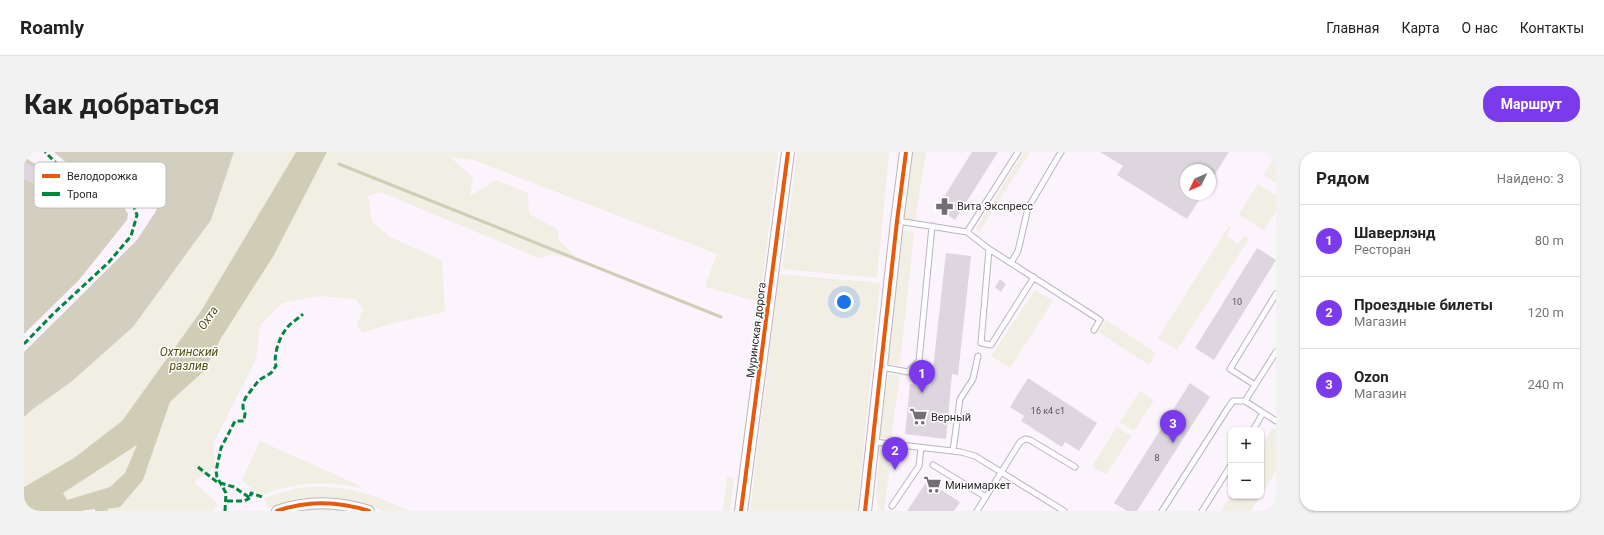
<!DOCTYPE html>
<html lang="ru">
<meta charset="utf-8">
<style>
body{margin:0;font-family:Roboto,sans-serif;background:#f2f2f2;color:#222}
.controls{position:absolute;right:12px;bottom:12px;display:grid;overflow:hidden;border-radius:8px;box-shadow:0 1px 3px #0004}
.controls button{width:36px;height:36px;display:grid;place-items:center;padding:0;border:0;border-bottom:1px solid #e0e0e0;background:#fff;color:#222;font:20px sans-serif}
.compass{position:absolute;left:1156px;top:12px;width:36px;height:36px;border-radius:50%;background:#fff;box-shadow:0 1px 3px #0004;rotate:226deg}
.you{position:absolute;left:820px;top:150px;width:14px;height:14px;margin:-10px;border:3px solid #fff;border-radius:50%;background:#1a73e8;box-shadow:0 0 0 6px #1a73e833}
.badge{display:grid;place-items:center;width:26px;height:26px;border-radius:50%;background:#7c3aed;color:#fff;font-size:13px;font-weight:700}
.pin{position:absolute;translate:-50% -33px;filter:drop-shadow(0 1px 2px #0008)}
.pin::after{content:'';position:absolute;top:21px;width:14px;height:12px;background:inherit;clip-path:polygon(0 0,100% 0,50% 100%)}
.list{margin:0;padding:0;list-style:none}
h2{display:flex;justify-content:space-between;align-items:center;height:52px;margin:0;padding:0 16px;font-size:17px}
h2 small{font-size:13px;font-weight:400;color:#767676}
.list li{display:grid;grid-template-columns:26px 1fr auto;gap:12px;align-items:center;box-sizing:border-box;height:72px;padding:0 16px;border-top:1px solid #e0e0e0}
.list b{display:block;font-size:15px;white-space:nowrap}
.list p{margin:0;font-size:13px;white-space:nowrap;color:#767676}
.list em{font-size:13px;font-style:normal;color:#767676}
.map{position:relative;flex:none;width:1252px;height:359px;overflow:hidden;border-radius:16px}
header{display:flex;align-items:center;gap:24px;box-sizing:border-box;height:56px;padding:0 20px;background:#fff;border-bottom:1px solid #e0e0e0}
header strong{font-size:19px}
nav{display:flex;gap:22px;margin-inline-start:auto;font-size:14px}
.intro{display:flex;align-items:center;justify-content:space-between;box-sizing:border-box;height:96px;padding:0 24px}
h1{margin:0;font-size:28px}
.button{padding:10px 18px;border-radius:16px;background:#7c3aed;color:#fff;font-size:14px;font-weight:700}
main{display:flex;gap:24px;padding:0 24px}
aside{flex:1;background:#fff;border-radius:16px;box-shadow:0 1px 3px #0004}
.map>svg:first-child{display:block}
</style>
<header>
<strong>Roamly</strong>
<nav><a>Главная</a><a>Карта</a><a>О нас</a><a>Контакты</a></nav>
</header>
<div class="intro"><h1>Как добраться</h1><a class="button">Маршрут</a></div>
<main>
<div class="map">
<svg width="1252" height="359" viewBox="0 0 1252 359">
<rect width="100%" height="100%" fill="#fbf4fc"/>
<path fill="#f1eee4" d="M210,0H272L177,159L98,269L50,306L0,335V265L9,257L47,230L109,175L187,68Z
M303,0H754L736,150L681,135L693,102L450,8L426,5L449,25L446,44L472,28L504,41L505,62L533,77L535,88L557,110L528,102L515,106L356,40L344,44L348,70L366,85L418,108L421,160L369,171L338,181L333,172L339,157L331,147L295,144L258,151L236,173L232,207L189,292L191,315L170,330L194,352L189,359H84L83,357L96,355L119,328L146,250L181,218L196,189L250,103Z
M773,0H865L853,126L758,117Z
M888,0H902L891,69L879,67Z
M1000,0H1006L955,80L952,78L953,75Z
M1252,3V31L1239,23Z
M1234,32L1252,43V60L1240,79L1215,62Z
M1205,74L1207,75L1203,84L1214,92L1220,83L1225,87L1153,198L1134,186Z
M878,79L890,80L876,213L864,212Z
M755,122L856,131L833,359H726Z
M1011,138L1029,149L986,216L967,204Z
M1082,168L1132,201L1125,213L1074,180Z
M864,222L876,223L867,287L855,285Z
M1116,239L1130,248L1110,279L1096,270Z
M1093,275L1107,284L1082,323L1068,314Z
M1249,276L1252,278V319L1237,343V296Z
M236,289L332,332L340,337C302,328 272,329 236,344L218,328Z
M114,293L101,321L86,335L43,349L39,341Z
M856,297L868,298L860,359H855L852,342Z
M703,325L710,326L706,359H699Z
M288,335C328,334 350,343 386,359H360L335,350L305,345H289L273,347L244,356L240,346L270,337Z
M1207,343V344H1236L1227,359H1197Z
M292,356L325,359H273Z"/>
<path fill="#d3cfc0" d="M30,0H210L187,68L109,175L47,230L9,257L0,265V200L113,88L132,59L138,40L134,27C125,30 110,38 101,37C80,37 44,14 30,0Z
M0,5L44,32L100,55L104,62L103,68L55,128L0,182Z"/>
<path fill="#d0cdb7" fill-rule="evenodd" d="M272,0H303L250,103L196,188L181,218L146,250L119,328L96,355L83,357L84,359H71V357L57,359H0V335L50,306L98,269L177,159ZM113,293L101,321L86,335L43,348L39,341Z"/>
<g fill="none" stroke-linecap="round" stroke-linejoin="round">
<path stroke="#d0cdb7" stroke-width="3" d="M315,12L697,165"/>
</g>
<path fill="#ded6df" d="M948,0H974L931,68L913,56Z
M1076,0H1205L1186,30V18H1162V42H1179L1163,67L1093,23L1099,14Z
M0,10L26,23L19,37L0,27Z
M1233,96L1252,108L1190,208L1171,196Z
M922,101L947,104L934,223L928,222L922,287L881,282L886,232L907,234Z
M976,127L982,132L977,140L971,135Z
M1004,226L1073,271L1055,299L1041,290L1038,295L997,269L1000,264L986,255Z
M1166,231L1186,245L1113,359H1103L1090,351Z
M903,329L936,350L930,359H883Z"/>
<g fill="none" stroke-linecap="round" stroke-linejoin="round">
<defs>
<path id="service" d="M874,69L943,80L994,0
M943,80L965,97L1076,168L1070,178
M965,97L957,191L967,193L1010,125
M987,111L994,99L1004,56L1037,0
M1252,200L1221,249L1252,269
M857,215L884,220L895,209L908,74
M1231,233L1206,217L1252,142
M1229,278L1239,261
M850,290L937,300L951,304L1040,359
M929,299L936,247L949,227L954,204
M909,313L962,345
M868,354L895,314L897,296
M953,359L996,290L1001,287L1006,288L1051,315
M1138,359L1204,256L1209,249H1221
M1178,359L1207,313"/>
<path id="minor" d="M253,359C284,348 314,349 345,359"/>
<path id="tertiary" d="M717,359L764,0
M841,359L873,69L882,0"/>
</defs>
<use href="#service" stroke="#bab5bb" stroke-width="7"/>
<use href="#minor" stroke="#bab5bb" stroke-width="12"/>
<use href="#tertiary" stroke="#bab5bb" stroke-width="14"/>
<use href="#service" stroke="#fefdff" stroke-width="5"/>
<use href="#minor" stroke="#fefdff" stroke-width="10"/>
<use href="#tertiary" stroke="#fefdff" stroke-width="12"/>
<path stroke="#00873e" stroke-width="3" stroke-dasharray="6 3" stroke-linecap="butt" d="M0,192L29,162L85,110L107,84L113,63L108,50L37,16L21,0
M174,315L193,330L210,335L226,346L227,341L238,345
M203,349H220L226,346
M201,359L202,341L193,325L192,319L197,296L211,269H220L221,261L219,256V251L222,245L235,228L247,221L252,214C249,204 255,186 262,177C266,171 274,167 279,162"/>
<defs>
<path id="cycleway" d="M253,359C284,348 314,349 345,359
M717,359L764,0
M841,359L873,69L882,0"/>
</defs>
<use href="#cycleway" stroke="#fff" stroke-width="6"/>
<use href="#cycleway" stroke="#e8590c" stroke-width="4"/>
</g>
<defs>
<symbol id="pharmacy-bare" viewBox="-9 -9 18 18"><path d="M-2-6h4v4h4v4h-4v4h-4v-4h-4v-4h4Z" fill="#746e74" stroke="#fff" stroke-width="2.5" paint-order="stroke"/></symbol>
<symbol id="supermarket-bare" viewBox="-9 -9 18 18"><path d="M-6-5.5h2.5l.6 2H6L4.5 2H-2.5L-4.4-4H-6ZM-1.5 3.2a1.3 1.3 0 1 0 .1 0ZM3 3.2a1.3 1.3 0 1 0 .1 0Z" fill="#746e74" stroke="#fff" stroke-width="2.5" paint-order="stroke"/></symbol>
</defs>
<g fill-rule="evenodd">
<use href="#pharmacy-bare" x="908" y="42" width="25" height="25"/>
<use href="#supermarket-bare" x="882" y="252" width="25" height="25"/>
<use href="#supermarket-bare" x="896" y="320" width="25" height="25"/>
</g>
<g text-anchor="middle" stroke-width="3" stroke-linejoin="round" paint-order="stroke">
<g font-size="9" fill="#585258">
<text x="1213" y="153">10</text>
<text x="1024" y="262">16 к4 с1</text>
<text x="1133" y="309">8</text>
</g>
<g font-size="11" fill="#2b262b" stroke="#fff" text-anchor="start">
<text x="933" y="58">Вита Экспресс</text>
<text x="907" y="269">Верный</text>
<text x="921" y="337">Минимаркет</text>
</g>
<g font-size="11" fill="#2b262b" stroke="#fff">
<text transform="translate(732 178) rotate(-83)" y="4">Муринская дорога</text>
</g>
<g font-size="12" font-style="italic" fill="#524f14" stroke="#fff">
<text transform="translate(184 166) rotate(-55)" y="4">Охта</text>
<text x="165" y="204">Охтинский<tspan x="165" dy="14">разлив</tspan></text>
</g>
</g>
<rect x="10" y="10" width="132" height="46" rx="6" fill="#fff" stroke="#bfbebf" stroke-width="1"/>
<rect x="18" y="22" width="18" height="4" fill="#e8590c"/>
<rect x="18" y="40" width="18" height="4" fill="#00873e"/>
<g font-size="11" fill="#2b262b">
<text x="43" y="28">Велодорожка</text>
<text x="43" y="46">Тропа</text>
</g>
</svg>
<div class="controls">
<button>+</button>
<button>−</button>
</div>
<svg class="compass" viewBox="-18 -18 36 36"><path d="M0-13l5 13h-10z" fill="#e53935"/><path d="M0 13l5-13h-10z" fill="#767676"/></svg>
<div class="you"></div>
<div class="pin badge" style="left:898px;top:241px">1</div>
<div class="pin badge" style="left:871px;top:318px">2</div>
<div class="pin badge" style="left:1149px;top:291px">3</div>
</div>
<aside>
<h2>Рядом<small>Найдено: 3</small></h2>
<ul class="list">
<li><span class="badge">1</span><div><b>Шаверлэнд</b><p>Ресторан</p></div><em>80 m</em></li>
<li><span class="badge">2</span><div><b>Проездные билеты</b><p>Магазин</p></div><em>120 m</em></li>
<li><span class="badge">3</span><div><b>Ozon</b><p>Магазин</p></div><em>240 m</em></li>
</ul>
</aside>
</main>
